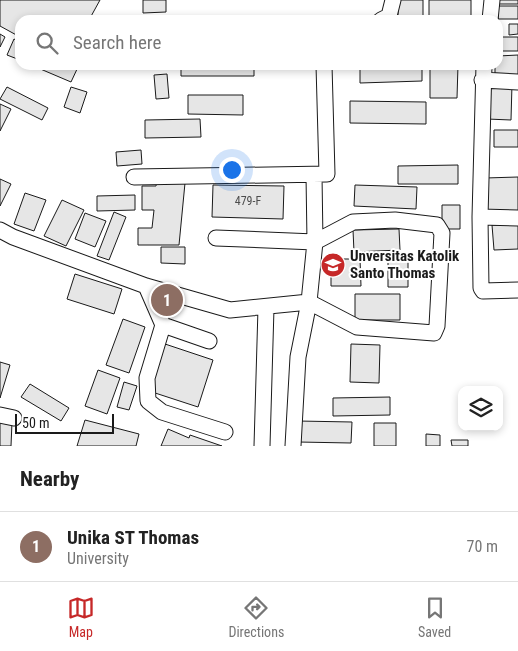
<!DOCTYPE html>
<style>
body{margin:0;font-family:"Roboto Condensed",sans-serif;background:#f2f2f2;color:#222}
.controls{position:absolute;right:15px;bottom:15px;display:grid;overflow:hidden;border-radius:10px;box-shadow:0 2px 8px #0003}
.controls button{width:45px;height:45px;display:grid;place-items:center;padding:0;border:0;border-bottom:1px solid #e0e0e0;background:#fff;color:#222;font:25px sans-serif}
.scale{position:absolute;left:15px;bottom:12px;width:99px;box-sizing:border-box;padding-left:5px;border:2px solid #1a1a1a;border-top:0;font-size:14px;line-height:18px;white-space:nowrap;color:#1a1a1a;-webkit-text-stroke:4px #fff;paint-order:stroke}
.you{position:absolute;left:231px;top:169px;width:18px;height:18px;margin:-12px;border:4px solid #fff;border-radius:50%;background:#1a73e8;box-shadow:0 0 0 8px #1a73e833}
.badge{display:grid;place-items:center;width:32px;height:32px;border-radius:50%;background:#c62828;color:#fff;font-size:16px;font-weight:700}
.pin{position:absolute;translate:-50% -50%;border:2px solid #fff;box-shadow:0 1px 5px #0006}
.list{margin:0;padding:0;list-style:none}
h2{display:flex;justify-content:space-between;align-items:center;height:65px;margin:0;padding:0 20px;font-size:21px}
h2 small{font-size:16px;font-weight:400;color:#767676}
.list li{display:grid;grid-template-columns:32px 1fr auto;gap:15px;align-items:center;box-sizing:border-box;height:70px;padding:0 20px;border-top:1px solid #e0e0e0}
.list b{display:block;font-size:19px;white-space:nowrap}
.list p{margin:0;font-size:16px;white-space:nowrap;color:#767676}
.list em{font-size:16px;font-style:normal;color:#767676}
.icon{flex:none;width:28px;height:28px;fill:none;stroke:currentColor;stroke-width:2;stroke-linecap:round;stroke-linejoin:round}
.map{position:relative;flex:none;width:518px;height:446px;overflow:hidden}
.search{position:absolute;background:#fff;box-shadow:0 2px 8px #0003;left:15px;right:15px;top:15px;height:55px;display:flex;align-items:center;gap:12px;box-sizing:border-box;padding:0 18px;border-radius:15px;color:#767676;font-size:19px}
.sheet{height:135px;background:#fff}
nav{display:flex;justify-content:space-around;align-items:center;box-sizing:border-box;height:70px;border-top:1px solid #e0e0e0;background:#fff;font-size:14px;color:#767676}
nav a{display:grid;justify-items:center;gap:2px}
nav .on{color:#c62828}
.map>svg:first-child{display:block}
</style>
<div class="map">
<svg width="518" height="446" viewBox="0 0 518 446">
<rect width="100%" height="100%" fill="#fff"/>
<path fill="#e6e6e6" stroke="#1a1a1a" d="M0,0H100L89,20H20V37L0,26Z
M143,0H166V12L143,13Z
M398,0H423V20H398Z
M429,0H471V16H429Z
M498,0H518V4H498Z
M498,6H518V19H498Z
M509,24H518V34L509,35Z
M0,34L5,37L0,47Z
M498,37H518V51H498Z
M14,39L20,42V60L7,55Z
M518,55V76L495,77V65H498V56Z
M31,65H73L78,67L71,82Z
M181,65H254V76H181Z
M360,65H422V81L360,83Z
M430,65H458L457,98H430Z
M167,74L169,98L156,99L154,75Z
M488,83L512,84L511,120L487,119Z
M7,87L48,108L42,120L0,99Z
M71,87L87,92L80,113L64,107Z
M188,95H243V115L188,114Z
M350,101L426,102V124L350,123Z
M0,104L11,109L0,131Z
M200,119L201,137L145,138V120Z
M494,130H518V147H494Z
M141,150L142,164L117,166L116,152Z
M458,165V184H398V166Z
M518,177V213L486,215L485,178Z
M0,179L11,184L0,206Z
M157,180L185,183L179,245H138V228H152L154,210H142V186H156Z
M213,185L284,186L283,219L212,217Z
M355,185L417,187L416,209L354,206Z
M25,193L46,200L34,231L14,224Z
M135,195V210L97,211V196Z
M62,200L84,210L66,246L44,236Z
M442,205H460V229H442Z
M114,212L126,217L109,260L97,256Z
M85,213L106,221L95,247L75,239Z
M518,224V249L494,250L492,225Z
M399,229L400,250L354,252L353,230Z
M161,247H185V264L161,263Z
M331,259H360L361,286H331Z
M388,260H408V287H388Z
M75,274L122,289L114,314L67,299Z
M355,294H400V320H355Z
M123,319L145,327L129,373L106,365Z
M165,344L213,360L198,407L149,391Z
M351,344L380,345L379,383L350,382Z
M0,362L10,365L0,398Z
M98,370L120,378L107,414L85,406Z
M124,382L137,386L129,410L117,407Z
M30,384L69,408L61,421L21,397Z
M390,397V415L333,416V398Z
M85,420L139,434L136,446H77Z
M298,421L352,422L351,443L298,442Z
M0,422H12L11,446H0Z
M374,423H396V446H374Z
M168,429L189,438L190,435L222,446H161Z
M426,434L440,435V446H426Z
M451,440H468V446H452Z"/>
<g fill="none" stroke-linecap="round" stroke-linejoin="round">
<defs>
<path id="minor" d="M381,20L389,16L393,0
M490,20L492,0
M484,65L480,217L481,288L483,291L518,290
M482,80L518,82
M134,177L327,174L324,65
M480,217L518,218
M0,230L13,237L146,286L230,310L309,302L315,242L314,175
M216,238L315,242L353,222L395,220L437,225L442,233L437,326L434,333L357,327L309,302L298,357L293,446
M146,286L163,325L147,378L148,401L162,412L225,432
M163,325L209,341
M0,415L14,418
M262,446L266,308"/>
</defs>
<use href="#minor" stroke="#1a1a1a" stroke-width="17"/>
<use href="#minor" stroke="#fff" stroke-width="15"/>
</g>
<defs>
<symbol id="university-disc" viewBox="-11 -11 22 22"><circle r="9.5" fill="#c62828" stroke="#fff"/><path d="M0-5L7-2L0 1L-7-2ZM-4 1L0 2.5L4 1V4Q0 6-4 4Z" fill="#fff"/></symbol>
</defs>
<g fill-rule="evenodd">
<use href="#university-disc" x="319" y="251" width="28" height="28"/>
</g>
<g text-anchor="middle" stroke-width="4" stroke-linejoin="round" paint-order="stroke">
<g font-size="12" fill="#4d4d4d">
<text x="248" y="205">479-F</text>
</g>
<g font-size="15" font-weight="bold" fill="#1a1a1a" stroke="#fff" text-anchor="start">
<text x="350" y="261">Unversitas Katolik<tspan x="350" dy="17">Santo Thomas</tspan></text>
</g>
</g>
</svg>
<div class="controls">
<button><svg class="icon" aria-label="layers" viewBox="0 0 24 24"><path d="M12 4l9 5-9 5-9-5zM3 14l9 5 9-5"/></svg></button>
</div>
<div class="scale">50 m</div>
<div class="you"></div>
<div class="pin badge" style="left:167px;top:300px;background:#8d6e63">1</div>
<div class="search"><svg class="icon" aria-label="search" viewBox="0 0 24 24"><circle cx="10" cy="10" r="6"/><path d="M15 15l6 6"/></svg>Search here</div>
</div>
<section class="sheet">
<h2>Nearby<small></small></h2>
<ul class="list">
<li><span class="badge" style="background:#8d6e63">1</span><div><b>Unika ST Thomas</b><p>University</p></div><em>70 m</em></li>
</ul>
</section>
<nav>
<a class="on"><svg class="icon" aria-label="map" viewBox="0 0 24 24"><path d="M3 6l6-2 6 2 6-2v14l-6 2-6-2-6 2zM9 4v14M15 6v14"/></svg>Map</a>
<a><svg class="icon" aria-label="directions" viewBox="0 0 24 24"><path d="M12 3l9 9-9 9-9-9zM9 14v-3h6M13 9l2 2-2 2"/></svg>Directions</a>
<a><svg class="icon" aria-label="saved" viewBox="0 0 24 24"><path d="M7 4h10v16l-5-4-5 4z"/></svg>Saved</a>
</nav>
